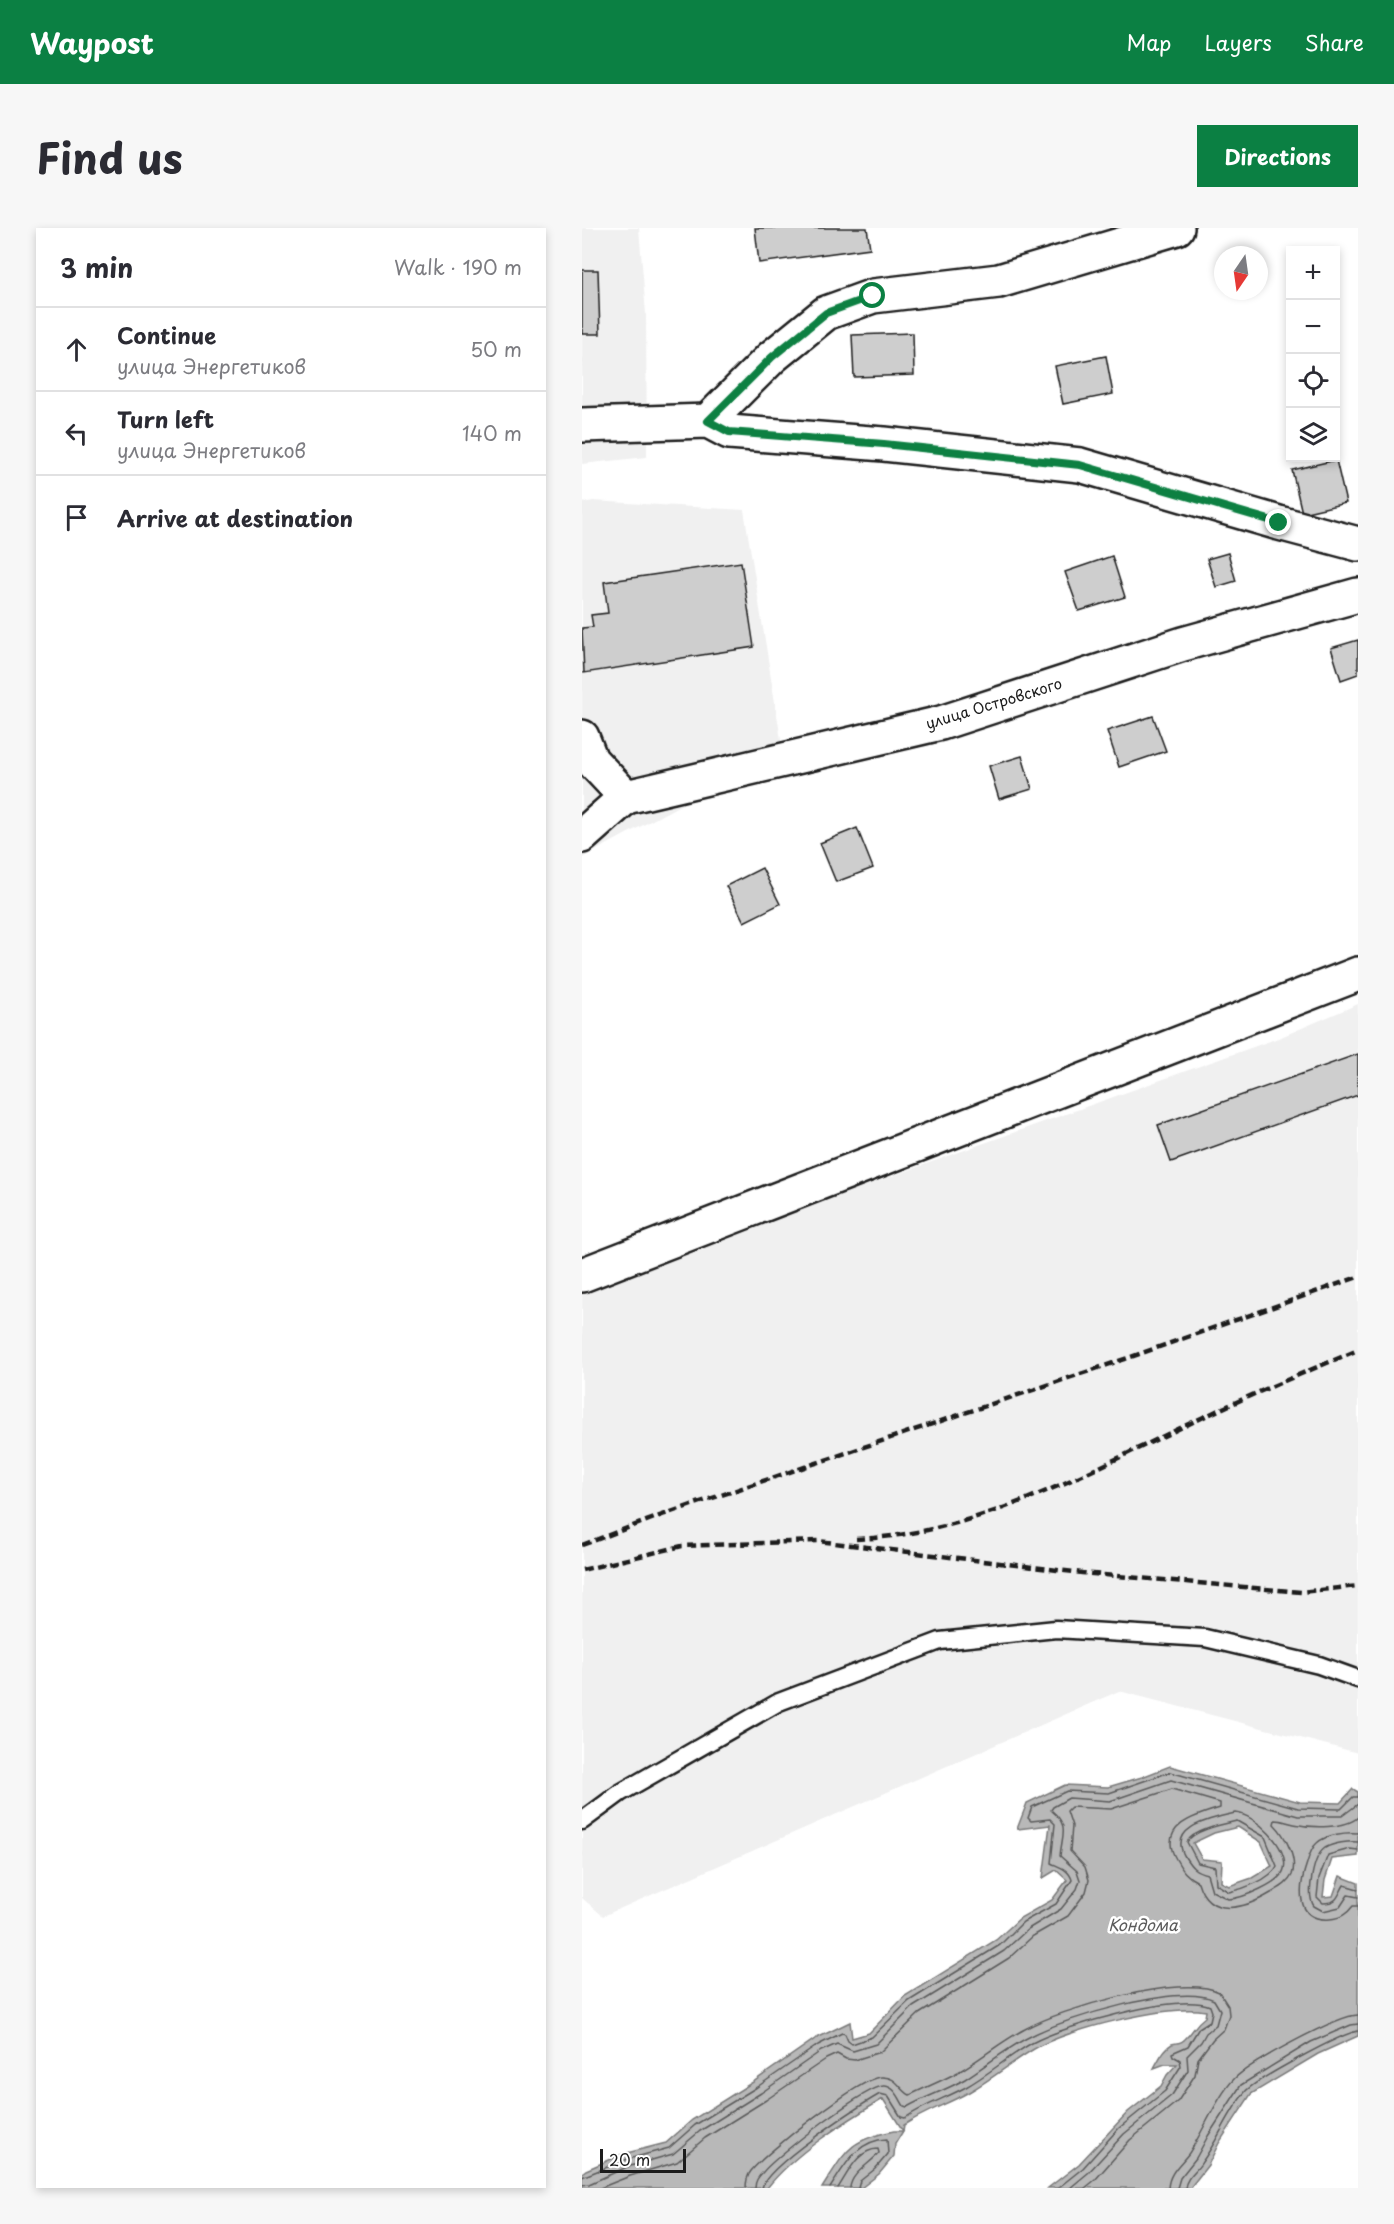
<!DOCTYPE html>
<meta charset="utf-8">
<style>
body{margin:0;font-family:"Playpen Sans",sans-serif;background:#f7f7f7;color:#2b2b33}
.controls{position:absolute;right:18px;top:18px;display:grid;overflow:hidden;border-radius:0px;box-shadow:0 3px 9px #0003}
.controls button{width:54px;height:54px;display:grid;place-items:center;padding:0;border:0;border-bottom:2px solid #e1e1e2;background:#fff;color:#2b2b33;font:30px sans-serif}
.compass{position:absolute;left:632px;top:18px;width:54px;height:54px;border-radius:50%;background:#fff;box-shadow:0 3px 9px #0003;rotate:193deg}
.scale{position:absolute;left:18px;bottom:15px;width:86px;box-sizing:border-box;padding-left:6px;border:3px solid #1c1c1c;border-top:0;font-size:16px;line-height:21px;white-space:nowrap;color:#1c1c1c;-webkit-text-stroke:4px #fff;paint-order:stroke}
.stop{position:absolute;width:18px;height:18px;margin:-14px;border:4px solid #0b8043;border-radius:50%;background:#fff}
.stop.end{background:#0b8043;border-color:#fff;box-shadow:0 2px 6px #0008}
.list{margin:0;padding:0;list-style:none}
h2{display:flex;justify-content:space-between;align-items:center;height:78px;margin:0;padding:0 24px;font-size:26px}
h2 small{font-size:20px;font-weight:400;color:#7c7c81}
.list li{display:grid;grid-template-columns:39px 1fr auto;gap:18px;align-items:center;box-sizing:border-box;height:84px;padding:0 24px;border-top:2px solid #e1e1e2}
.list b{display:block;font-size:22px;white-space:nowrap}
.list p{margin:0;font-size:20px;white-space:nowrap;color:#7c7c81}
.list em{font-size:20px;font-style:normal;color:#7c7c81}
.icon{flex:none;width:33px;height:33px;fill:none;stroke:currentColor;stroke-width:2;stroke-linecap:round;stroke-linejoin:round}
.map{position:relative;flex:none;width:776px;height:1960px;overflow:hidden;border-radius:0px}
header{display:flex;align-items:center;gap:36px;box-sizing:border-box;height:84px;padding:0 30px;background:#0b8043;color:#fff}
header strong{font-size:28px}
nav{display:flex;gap:33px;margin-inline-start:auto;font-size:21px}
.intro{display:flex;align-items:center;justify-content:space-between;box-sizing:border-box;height:144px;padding:0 36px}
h1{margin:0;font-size:42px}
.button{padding:15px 27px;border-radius:0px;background:#0b8043;color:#fff;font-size:21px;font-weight:700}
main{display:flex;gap:36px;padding:0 36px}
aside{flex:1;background:#fff;border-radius:0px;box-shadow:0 3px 9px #0003}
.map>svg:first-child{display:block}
</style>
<header>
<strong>Waypost</strong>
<nav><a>Map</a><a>Layers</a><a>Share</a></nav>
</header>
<div class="intro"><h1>Find us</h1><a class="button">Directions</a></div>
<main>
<aside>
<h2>3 min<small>Walk · 190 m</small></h2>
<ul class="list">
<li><svg class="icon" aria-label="ahead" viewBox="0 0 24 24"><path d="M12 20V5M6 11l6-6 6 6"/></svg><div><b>Continue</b><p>улица Энергетиков</p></div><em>50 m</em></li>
<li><svg class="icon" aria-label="left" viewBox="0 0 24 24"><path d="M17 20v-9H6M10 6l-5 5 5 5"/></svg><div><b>Turn left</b><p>улица Энергетиков</p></div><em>140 m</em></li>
<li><svg class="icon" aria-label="arrive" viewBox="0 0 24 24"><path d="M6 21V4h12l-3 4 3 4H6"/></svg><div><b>Arrive at destination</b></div></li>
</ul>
</aside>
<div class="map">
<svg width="776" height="1960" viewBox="0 0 776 1960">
<rect width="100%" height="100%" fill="#fff"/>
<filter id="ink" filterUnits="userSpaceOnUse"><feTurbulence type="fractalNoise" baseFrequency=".0167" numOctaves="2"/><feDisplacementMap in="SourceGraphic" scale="12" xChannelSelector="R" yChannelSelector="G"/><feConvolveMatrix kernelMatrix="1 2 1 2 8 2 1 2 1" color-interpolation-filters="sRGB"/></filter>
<g filter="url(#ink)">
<path fill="#f0f0f0" d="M0,0H57L64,86L65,229L0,236Z
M11,273L162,282L204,543L128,561L0,630V275Z
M776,776V1525L537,1463L21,1688L0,1670V1059L699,809Z"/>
<path fill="#b8b8b8" stroke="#7a7a7a" stroke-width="1.5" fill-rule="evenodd" d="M588,1538L718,1574L758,1575L771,1561L776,1564V1628L750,1631L743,1652L741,1669L751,1668L758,1648L776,1655V1808L736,1826L669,1866L637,1915L626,1937L608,1960H466L497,1936L546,1884L579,1858L585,1847L595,1836H583L572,1840C576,1833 581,1821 590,1816C595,1814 599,1816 603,1811C612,1803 612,1797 623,1789L624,1783C586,1776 487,1801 452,1821C430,1834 410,1851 387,1864C366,1876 343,1883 322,1897L321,1903L301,1871C262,1894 213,1925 185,1960H0V1945L4,1942L41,1926L84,1915L110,1892L171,1854L233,1811L268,1794L270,1810L287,1805L323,1768L414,1712L438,1690L470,1672L485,1652L474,1642L461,1650L468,1597L435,1601L445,1575L483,1557L526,1559L560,1549ZM656,1599L679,1614L690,1638L670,1650L647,1658L639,1654L640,1633L620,1631L611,1615L632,1605Z
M312,1903H321L313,1916L312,1928L297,1946L279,1960H240C264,1923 266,1912 312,1903Z"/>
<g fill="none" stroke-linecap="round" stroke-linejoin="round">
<path stroke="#5a5a5a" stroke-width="1.5" d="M653,1585C673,1586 708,1620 702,1641C699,1655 659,1671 646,1671L630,1663L625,1646C613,1643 610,1640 603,1629C585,1598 630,1591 653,1585Z
M655,1593L683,1609L695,1638C688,1652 661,1661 647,1664L634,1656L633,1639L616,1635L605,1614C611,1602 642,1596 655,1593Z
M776,1605C764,1604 745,1606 735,1615C729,1620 727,1628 725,1635C717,1658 712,1694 748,1691C759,1690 765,1686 771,1678H776
M776,1614C767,1613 751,1615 743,1620C731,1628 724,1667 732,1678L741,1683L758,1679L766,1667L776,1669
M776,1622L768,1621L746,1627L737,1650L735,1669L741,1675C756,1675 755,1669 762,1657L776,1661
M0,1949L43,1932L87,1920L113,1897L175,1859L236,1817L260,1805L263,1806L266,1813L270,1816L290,1809L327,1773L418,1717L441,1694L474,1676L490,1652C487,1641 477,1639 469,1635L473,1596L468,1591L449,1593L446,1590L450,1579L485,1563L527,1565L588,1544L716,1580L759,1581L771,1569H776
M0,1957L7,1956L45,1939L91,1926L118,1903L179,1865L239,1823L255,1816L271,1823L294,1816L331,1779L422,1723L446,1701L479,1681L495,1661L498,1652L495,1643L478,1628C480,1606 488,1598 469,1582L471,1579L487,1570L528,1573L589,1552L716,1588H760L776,1576
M18,1960L48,1948L95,1934L123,1910L184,1872L244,1831L255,1826L264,1831L273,1832L298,1824L337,1786L427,1730L451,1708L486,1688L504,1664L507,1652L503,1639L488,1623L490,1598L485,1583L489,1579L529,1581L590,1561L638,1575V1580C614,1587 575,1598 594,1631C600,1642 605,1649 616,1654C627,1692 664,1680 689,1665C697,1660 706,1656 710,1647C716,1631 703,1607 692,1596L693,1592C700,1592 706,1595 712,1596C729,1600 764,1601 776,1589
M164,1960C164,1953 165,1948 169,1943C184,1924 277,1851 299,1849C315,1848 317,1861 328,1867C344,1859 362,1852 378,1843C400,1830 420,1813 443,1801C478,1781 602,1745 637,1764L646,1778L647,1787L642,1801L631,1811L616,1831L613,1847L596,1873L548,1912L513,1952L503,1960
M173,1960C173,1953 176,1949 181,1944C194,1928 286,1856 303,1858C313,1859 317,1870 322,1878L325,1879C344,1868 365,1862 383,1851C405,1837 426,1819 449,1808C483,1790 598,1755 632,1772L638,1782L634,1797L624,1805L619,1814L605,1828L606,1842L590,1867L542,1906L506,1945L488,1960
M180,1960C183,1939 277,1878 298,1866L306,1868L319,1889L323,1890C342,1877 364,1870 384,1859C407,1846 427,1828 450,1815C481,1798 596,1765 628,1778L630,1784L628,1793L617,1800L606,1818L590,1825L591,1828L598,1832L599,1838L583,1863L537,1900L501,1940L476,1960
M248,1960C263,1937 275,1912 305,1911L306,1926L293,1941L278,1953L276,1960
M256,1960C266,1945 276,1921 296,1921L297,1925C288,1936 269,1945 268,1960
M586,1960C587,1944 598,1937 607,1925C621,1904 635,1868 653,1850C668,1835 756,1787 776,1787
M595,1960L598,1950L614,1930L626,1908L659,1857L729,1814L769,1797L776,1796
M603,1960C604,1949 615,1943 620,1934C636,1912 646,1885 663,1864C673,1852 760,1805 776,1803"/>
</g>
<path fill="#cecece" stroke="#1c1c1c" stroke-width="1.5" d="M173,0H285L288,20L177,35Z
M0,42H16L18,106H0Z
M331,105L332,147L272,149L270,107Z
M524,128L531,166L481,176L473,138Z
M754,232L764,275L720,285L710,242Z
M646,325L654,353L634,359L625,331Z
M530,328L543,369L497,383L483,344Z
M159,334L172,419L2,445L0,400L11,399L9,387L26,385L22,354Z
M776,412V446L759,452L749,420Z
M571,488L584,523L537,539L525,503Z
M440,528L450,561L417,571L407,538Z
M275,600L291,640L254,654L238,615Z
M180,640L198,676L162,694L144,658Z
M776,826V867L589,934L576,897Z"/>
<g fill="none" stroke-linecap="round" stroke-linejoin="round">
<defs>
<path id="lane" d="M0,1593L38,1565L197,1474L358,1413L474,1401L623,1410L737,1437L776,1451"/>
<path id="street" d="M126,193L190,129L244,85L291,68L417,53L595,0
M0,197L126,193L147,204L302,216L498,237L697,295L776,316
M0,509L9,532L44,569
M0,608L44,569L359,495L601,416L776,367"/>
<path id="primary" d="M0,1047L776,746"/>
</defs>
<use href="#lane" stroke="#1c1c1c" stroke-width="21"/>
<use href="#street" stroke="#1c1c1c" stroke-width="38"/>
<use href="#primary" stroke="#1c1c1c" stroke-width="38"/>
<use href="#lane" stroke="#fff" stroke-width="16"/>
<use href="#street" stroke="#fff" stroke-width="33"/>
<use href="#primary" stroke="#fff" stroke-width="33"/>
<path stroke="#1c1c1c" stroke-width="4.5" stroke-dasharray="9 4.5" stroke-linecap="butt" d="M274,1311C402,1306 513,1239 626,1187C675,1164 726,1143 776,1122
M0,1317L83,1286L543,1131L776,1049
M0,1342L100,1318L236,1313L500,1345L719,1364L776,1358"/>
</g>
</g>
<g fill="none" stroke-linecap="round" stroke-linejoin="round" filter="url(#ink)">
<path stroke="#0b8043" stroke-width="8" d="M291,68L244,85L190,129L126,193L147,204L302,216L498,237L697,295"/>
</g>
<g text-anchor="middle" stroke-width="5" stroke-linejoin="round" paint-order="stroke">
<g font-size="15" fill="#1c1c1c" stroke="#fff">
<text transform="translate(412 476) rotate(-17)" y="5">улица Островского</text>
</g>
<g font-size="16" font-style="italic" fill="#5a5a5a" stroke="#fff">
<text x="561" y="1703">Кондома</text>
</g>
</g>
</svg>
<div class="controls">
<button>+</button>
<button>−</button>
<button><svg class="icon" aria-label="locate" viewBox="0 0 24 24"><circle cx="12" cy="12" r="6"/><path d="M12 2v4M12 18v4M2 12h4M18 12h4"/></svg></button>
<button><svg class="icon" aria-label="layers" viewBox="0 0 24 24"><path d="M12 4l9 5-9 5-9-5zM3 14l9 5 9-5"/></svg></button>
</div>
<svg class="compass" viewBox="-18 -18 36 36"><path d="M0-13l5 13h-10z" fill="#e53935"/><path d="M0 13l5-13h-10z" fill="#7c7c81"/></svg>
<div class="scale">20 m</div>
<div class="stop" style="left:291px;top:68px"></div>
<div class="stop end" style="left:697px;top:295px"></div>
</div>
</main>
